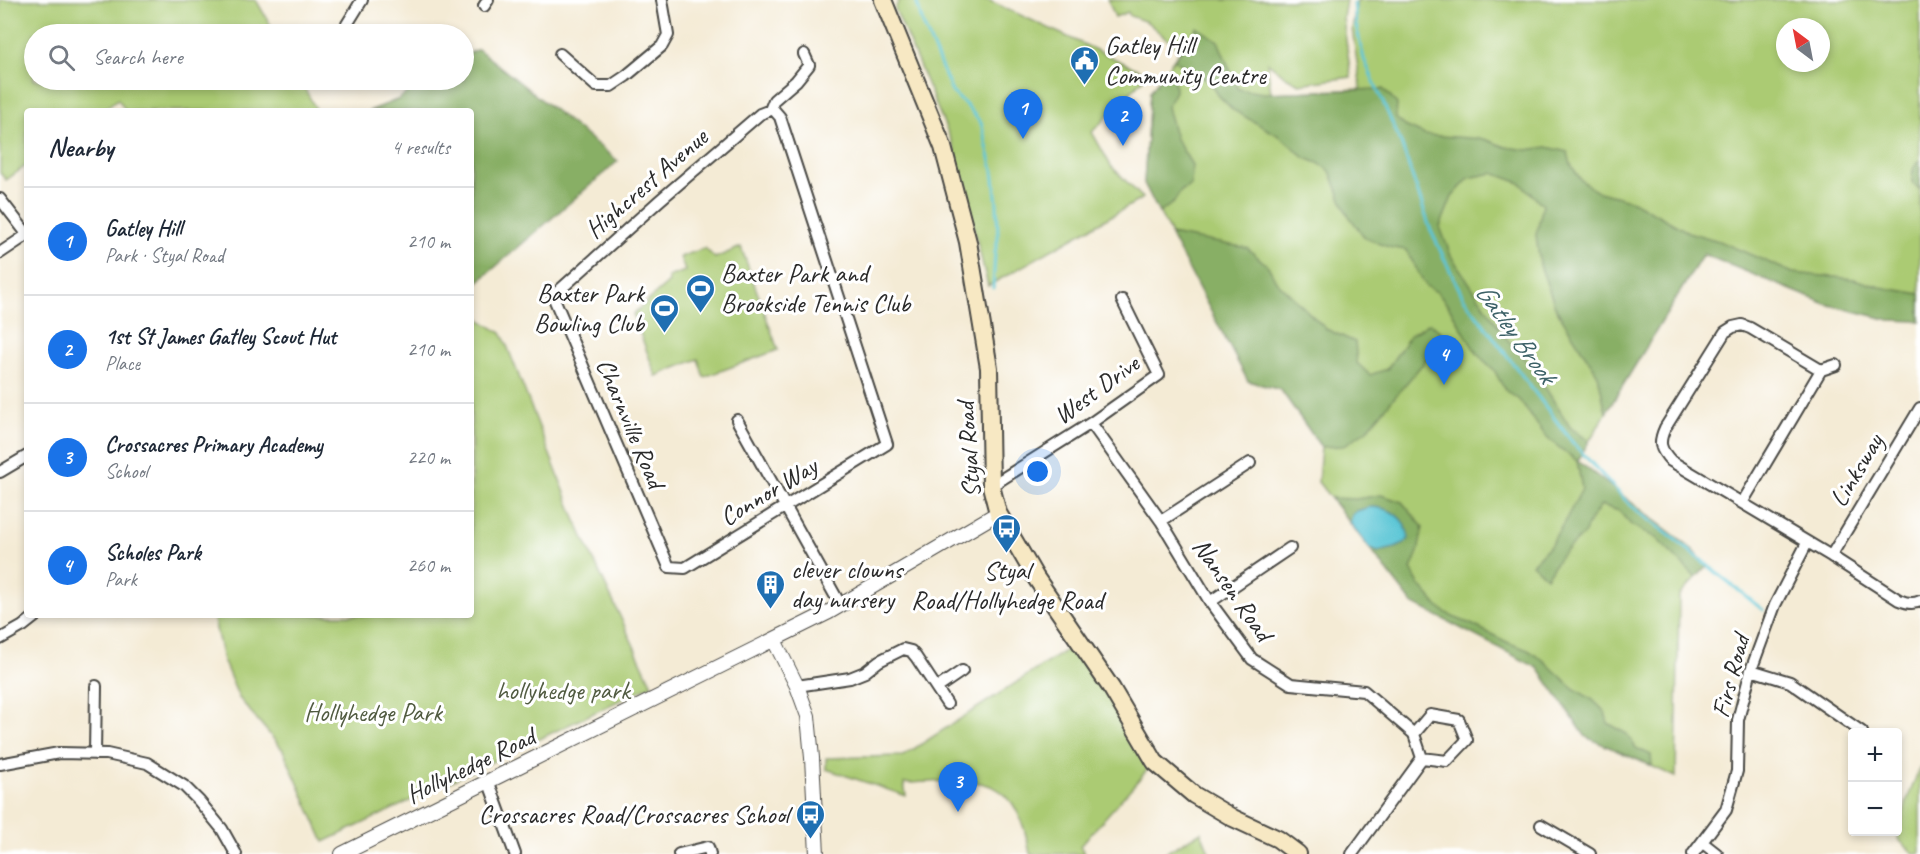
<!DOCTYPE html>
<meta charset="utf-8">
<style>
body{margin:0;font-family:Caveat,sans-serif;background:#f2f2f3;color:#1f2937}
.controls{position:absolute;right:18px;bottom:18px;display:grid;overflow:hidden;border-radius:6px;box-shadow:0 3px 9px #0003}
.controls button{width:54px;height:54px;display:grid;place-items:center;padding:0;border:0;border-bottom:2px solid #e0e1e3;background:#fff;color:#1f2937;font:30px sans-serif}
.compass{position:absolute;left:1776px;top:18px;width:54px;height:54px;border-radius:50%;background:#fff;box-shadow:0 3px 9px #0003;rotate:328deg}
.you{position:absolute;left:1038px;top:472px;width:21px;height:21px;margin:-15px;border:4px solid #fff;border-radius:50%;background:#1a73e8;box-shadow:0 0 0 9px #1a73e833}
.badge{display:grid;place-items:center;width:39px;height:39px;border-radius:50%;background:#1a73e8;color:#fff;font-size:20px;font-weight:700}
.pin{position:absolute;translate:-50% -50px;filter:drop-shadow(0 2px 3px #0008)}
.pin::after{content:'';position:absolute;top:32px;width:21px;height:18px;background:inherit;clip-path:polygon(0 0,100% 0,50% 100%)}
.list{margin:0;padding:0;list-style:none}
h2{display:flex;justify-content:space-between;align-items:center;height:78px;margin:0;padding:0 24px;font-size:26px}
h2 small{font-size:20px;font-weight:400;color:#747a83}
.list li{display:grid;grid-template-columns:39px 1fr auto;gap:18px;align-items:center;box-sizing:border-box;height:108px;padding:0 24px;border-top:2px solid #e0e1e3}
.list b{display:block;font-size:22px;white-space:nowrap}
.list p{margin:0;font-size:20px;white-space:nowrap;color:#747a83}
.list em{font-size:20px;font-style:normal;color:#747a83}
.icon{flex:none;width:33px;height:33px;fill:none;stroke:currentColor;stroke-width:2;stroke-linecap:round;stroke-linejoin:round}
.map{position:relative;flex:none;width:1920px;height:854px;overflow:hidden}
.search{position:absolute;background:#fff;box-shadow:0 3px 9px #0003;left:24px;top:24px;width:450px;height:66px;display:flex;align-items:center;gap:15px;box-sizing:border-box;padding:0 21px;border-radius:33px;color:#747a83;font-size:22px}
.panel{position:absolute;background:#fff;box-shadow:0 3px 9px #0003;left:24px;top:108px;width:450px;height:510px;border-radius:6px}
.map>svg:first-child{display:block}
</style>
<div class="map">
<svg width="1920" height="854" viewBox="0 0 1920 854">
<rect width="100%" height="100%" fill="#fff"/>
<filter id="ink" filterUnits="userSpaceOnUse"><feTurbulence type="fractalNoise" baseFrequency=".0167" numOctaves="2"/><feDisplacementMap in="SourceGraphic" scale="12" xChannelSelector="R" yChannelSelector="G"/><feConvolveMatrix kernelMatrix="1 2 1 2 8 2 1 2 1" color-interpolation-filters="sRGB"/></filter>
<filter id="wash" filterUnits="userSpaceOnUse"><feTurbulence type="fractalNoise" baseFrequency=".008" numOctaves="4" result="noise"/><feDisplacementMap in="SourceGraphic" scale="24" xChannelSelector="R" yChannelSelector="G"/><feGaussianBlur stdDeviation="1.35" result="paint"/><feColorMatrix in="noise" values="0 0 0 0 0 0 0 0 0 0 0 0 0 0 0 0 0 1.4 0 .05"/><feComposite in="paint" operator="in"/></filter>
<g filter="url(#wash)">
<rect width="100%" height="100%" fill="#f4ebd5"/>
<path fill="#abcb73" stroke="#6b7b4f" stroke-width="1.5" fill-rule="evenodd" d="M0,0H256L276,34H34V80H300L317,111H126L118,99L101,111H27V165L6,180L0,173Z
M899,0H988L1148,74L1092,132L1111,166L1143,198L988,286L954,147L895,9Z
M1108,0H1346L1343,18L1351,77L1299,84L1286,77L1267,62L1271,93L1361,89L1352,29L1357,0H1920V321L1890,320L1826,304L1703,254L1577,461L1693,550L1707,566L1679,596L1676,777L1586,737L1538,668L1412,603L1318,482L1321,447L1281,390L1248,381L1144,183L1150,92L1180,50L1147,22L1130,16L1128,12L1115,17ZM1785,27H1821V63H1785Z
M741,247L778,350L704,377L698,359L656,376L633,314L669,282L668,277L685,271L680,257L705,248L715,258Z
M471,307L482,321L501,333L504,338L578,526L652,685L324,842L283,750L239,698L223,660L213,615H471Z
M1074,645L1116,708L1149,768L1080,846L1085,854H1030C1015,767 976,781 904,783L906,796L826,769V758L903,756Z
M1920,767V854H1914L1898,839L1907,800Z
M1201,832L1210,854H1163Z"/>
<path fill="#88af65" stroke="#5a6d48" stroke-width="1.5" d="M1197,27L1218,41L1238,89L1263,93L1383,89L1397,104L1396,118L1405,126L1425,135L1484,139L1506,147L1527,150L1547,147L1568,152L1571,165L1581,180L1596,191L1633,201L1688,232L1719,241L1793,273L1854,279L1880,287L1920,294V321L1890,320L1826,304L1703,254L1606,413L1598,375L1556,309L1540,265L1536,235L1543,205L1520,183L1493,173L1469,178L1452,197L1440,227L1451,256L1507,339L1533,368L1570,427L1589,441L1578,461L1693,550L1707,566L1696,578L1656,538L1631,525L1619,511L1601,505L1591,519L1584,534L1561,555L1546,577L1532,564L1551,544L1566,519L1582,489L1577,461L1548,439L1519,400L1505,390L1494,370L1477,354L1449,307L1437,292L1426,286L1406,250L1388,247L1365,238L1346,212L1330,171L1318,163L1305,158L1281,137L1233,110L1219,96L1210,82L1174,60Z
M478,49L618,161L471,288V111H369L399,99L423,80H464V56Z
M1164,73L1174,79L1175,91L1167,107L1176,139L1192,165L1191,185L1181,191L1174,202L1159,213L1144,183L1150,92Z
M1920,160V190L1912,182C1912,173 1912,167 1920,160Z
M1170,234L1247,248L1268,266L1276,281L1326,329L1355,342L1357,363L1370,375L1387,369L1411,334L1430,323L1442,333L1430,355L1367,430L1343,446L1321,447L1281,390L1248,381Z
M1381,495L1402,502L1423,527L1418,552L1411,569L1420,586L1438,607L1453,617L1471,624L1509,643L1528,650L1542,659L1573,688L1593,700L1605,712L1608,723L1627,734L1636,748L1651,755L1652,766L1586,737L1538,668L1412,603L1331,498L1356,499Z"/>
<path fill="#5cc6d6" stroke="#447880" stroke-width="1.5" d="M1369,507C1391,507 1405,516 1409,538L1404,544L1395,548L1378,552L1369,548L1350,523L1352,515L1357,511Z"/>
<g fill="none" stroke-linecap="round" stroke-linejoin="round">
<path stroke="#5cc6d6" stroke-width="3" d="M916,0L923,24L952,92L967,106L981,123L993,170L997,204L998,238L995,252L993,288
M1354,3L1356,25L1364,59L1401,143L1431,231L1463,297L1573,443L1631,506L1690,551L1763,610"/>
</g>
</g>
<g filter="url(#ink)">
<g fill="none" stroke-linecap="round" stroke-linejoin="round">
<defs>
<path id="minor" d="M484,6L488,0
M341,34L362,0
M560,54L596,86H611L626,76L662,46L668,35L662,0
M773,109L780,117L887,444L685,568L669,567L553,296L660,200L760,114Z
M770,110L774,100L796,81L809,65L804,54
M0,199L27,234
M0,253L27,235
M1742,325L1750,328L1821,370L1742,503L1671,461C1660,449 1658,443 1665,428L1725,332L1733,327Z
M1821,370L1836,365
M737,420L841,606
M1091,423L1161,521L1210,602L1252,659L1291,684L1364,691L1414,734
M0,472L27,456
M991,486L1091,423L1159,375L1122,300
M1742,503L1831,556L1899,600C1906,603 1913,605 1920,601
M1161,521L1250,463
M1831,556L1920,408
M1210,602L1290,548
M0,639L23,626L37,615
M1751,670L1790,682L1862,732
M797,686L850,678L865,672L879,661L903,649L911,651L916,657L947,704
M937,688L962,671
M1430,715L1459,720L1467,740L1447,761L1422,758L1414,734Z
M95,754L96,686
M0,764L59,753L107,754L147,763L184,786L199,801L222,829L236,854
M489,783L515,854
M1541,825L1590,854
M1703,843L1717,854
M679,854L708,847L710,854
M1352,854L1422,758
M1693,854L1726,810L1737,771L1738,720L1751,670L1775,605L1807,543"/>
<path id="tertiary" d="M774,640L797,686L808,716L812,758L817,854
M342,854L829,612L998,513"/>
<path id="secondary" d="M883,0L943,147L968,242L989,368L991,486L998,513L1036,578L1112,689L1155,762L1194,795L1233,818L1278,839L1298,854"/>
</defs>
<use href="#minor" stroke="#494844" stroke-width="14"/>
<use href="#tertiary" stroke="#494844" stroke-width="16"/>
<use href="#secondary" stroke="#494844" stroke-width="20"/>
<use href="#minor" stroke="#fff" stroke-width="10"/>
<use href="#tertiary" stroke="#fff" stroke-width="14"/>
<use href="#secondary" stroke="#f7e8c3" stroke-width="16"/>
</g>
</g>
<defs>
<symbol id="civic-pin" viewBox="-11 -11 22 30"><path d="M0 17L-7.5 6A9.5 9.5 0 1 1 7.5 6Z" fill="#1f6fb2" stroke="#fff"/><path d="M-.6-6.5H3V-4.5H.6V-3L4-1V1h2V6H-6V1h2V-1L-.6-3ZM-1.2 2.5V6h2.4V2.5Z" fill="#fff"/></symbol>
<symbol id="stadium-pin" viewBox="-11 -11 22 30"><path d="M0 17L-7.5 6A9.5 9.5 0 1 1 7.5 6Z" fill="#1f6fb2" stroke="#fff"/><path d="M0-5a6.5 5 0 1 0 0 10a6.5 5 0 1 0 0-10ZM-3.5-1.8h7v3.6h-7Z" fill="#fff"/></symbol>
<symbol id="bus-pin" viewBox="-11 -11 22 30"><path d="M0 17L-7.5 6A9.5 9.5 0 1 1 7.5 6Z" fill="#1f6fb2" stroke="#fff"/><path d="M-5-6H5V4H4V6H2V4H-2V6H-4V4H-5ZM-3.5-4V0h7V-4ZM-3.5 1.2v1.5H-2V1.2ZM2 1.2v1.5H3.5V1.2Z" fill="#fff"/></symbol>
<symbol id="building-pin" viewBox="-11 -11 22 30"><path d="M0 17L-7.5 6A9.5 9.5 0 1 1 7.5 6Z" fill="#1f6fb2" stroke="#fff"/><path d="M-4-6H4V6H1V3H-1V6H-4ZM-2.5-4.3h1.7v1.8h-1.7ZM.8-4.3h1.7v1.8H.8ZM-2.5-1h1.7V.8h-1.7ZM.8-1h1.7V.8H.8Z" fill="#fff"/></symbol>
</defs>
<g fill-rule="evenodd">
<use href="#civic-pin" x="1068" y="44" width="33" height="45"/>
<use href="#stadium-pin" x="684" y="272" width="33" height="45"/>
<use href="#stadium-pin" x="648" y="292" width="33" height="45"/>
<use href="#bus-pin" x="990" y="512" width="33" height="45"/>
<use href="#building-pin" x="754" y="568" width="33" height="45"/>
<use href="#bus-pin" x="794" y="798" width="33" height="45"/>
</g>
<g text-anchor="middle" stroke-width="6" stroke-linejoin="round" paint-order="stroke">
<g font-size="26" fill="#2b2b2b" stroke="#fff" text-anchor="start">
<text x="1105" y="54">Gatley Hill<tspan x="1105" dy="30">Community Centre</tspan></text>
<text x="721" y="282">Baxter Park and<tspan x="721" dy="30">Brookside Tennis Club</tspan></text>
<text x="644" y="302" text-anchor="end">Baxter Park<tspan x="644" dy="30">Bowling Club</tspan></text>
<text x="791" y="578">clever clowns<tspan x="791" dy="30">day nursery</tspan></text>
<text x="1007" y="579" text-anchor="middle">Styal<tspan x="1007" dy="30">Road/Hollyhedge Road</tspan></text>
<text x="789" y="823" text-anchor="end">Crossacres Road/Crossacres School</text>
</g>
<g font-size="26" fill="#2b2b2b" stroke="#fff">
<text transform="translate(646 183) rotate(-41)" y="9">Highcrest Avenue</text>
<text transform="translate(1096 389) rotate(-36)" y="9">West Drive</text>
<text transform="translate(631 423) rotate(67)" y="9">Charnville Road</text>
<text transform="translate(968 450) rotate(-94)" y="9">Styal Road</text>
<text transform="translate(1856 470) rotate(-59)" y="9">Linksway</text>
<text transform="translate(768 491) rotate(-31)" y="9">Connor Way</text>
<text transform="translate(1233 589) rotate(55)" y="9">Nansen Road</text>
<text transform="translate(1730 676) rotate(-75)" y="9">Firs Road</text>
<text transform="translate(470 765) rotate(-26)" y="9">Hollyhedge Road</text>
</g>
<g font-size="26" fill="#515b41" stroke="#fff">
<text x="563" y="699">hollyhedge park</text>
<text x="373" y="721">Hollyhedge Park</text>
</g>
<g font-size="27" font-style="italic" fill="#3c6167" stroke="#fff">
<text transform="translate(1516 333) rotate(54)" y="9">Gatley Brook</text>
</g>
</g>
</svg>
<div class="controls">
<button>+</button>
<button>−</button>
</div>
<svg class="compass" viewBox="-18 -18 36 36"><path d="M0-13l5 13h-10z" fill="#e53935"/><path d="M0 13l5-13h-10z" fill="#747a83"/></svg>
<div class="you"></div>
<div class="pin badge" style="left:1023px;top:139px">1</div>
<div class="pin badge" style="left:1123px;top:146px">2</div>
<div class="pin badge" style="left:958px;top:812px">3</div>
<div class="pin badge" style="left:1444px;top:385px">4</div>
<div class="search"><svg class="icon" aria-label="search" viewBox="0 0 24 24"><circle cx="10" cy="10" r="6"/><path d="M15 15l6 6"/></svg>Search here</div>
<section class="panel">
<h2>Nearby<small>4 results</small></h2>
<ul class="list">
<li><span class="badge">1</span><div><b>Gatley Hill</b><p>Park · Styal Road</p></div><em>210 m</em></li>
<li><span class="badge">2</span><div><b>1st St James Gatley Scout Hut</b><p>Place</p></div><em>210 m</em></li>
<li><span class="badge">3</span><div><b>Crossacres Primary Academy</b><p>School</p></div><em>220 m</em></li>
<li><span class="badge">4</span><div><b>Scholes Park</b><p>Park</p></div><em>260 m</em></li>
</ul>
</section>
</div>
